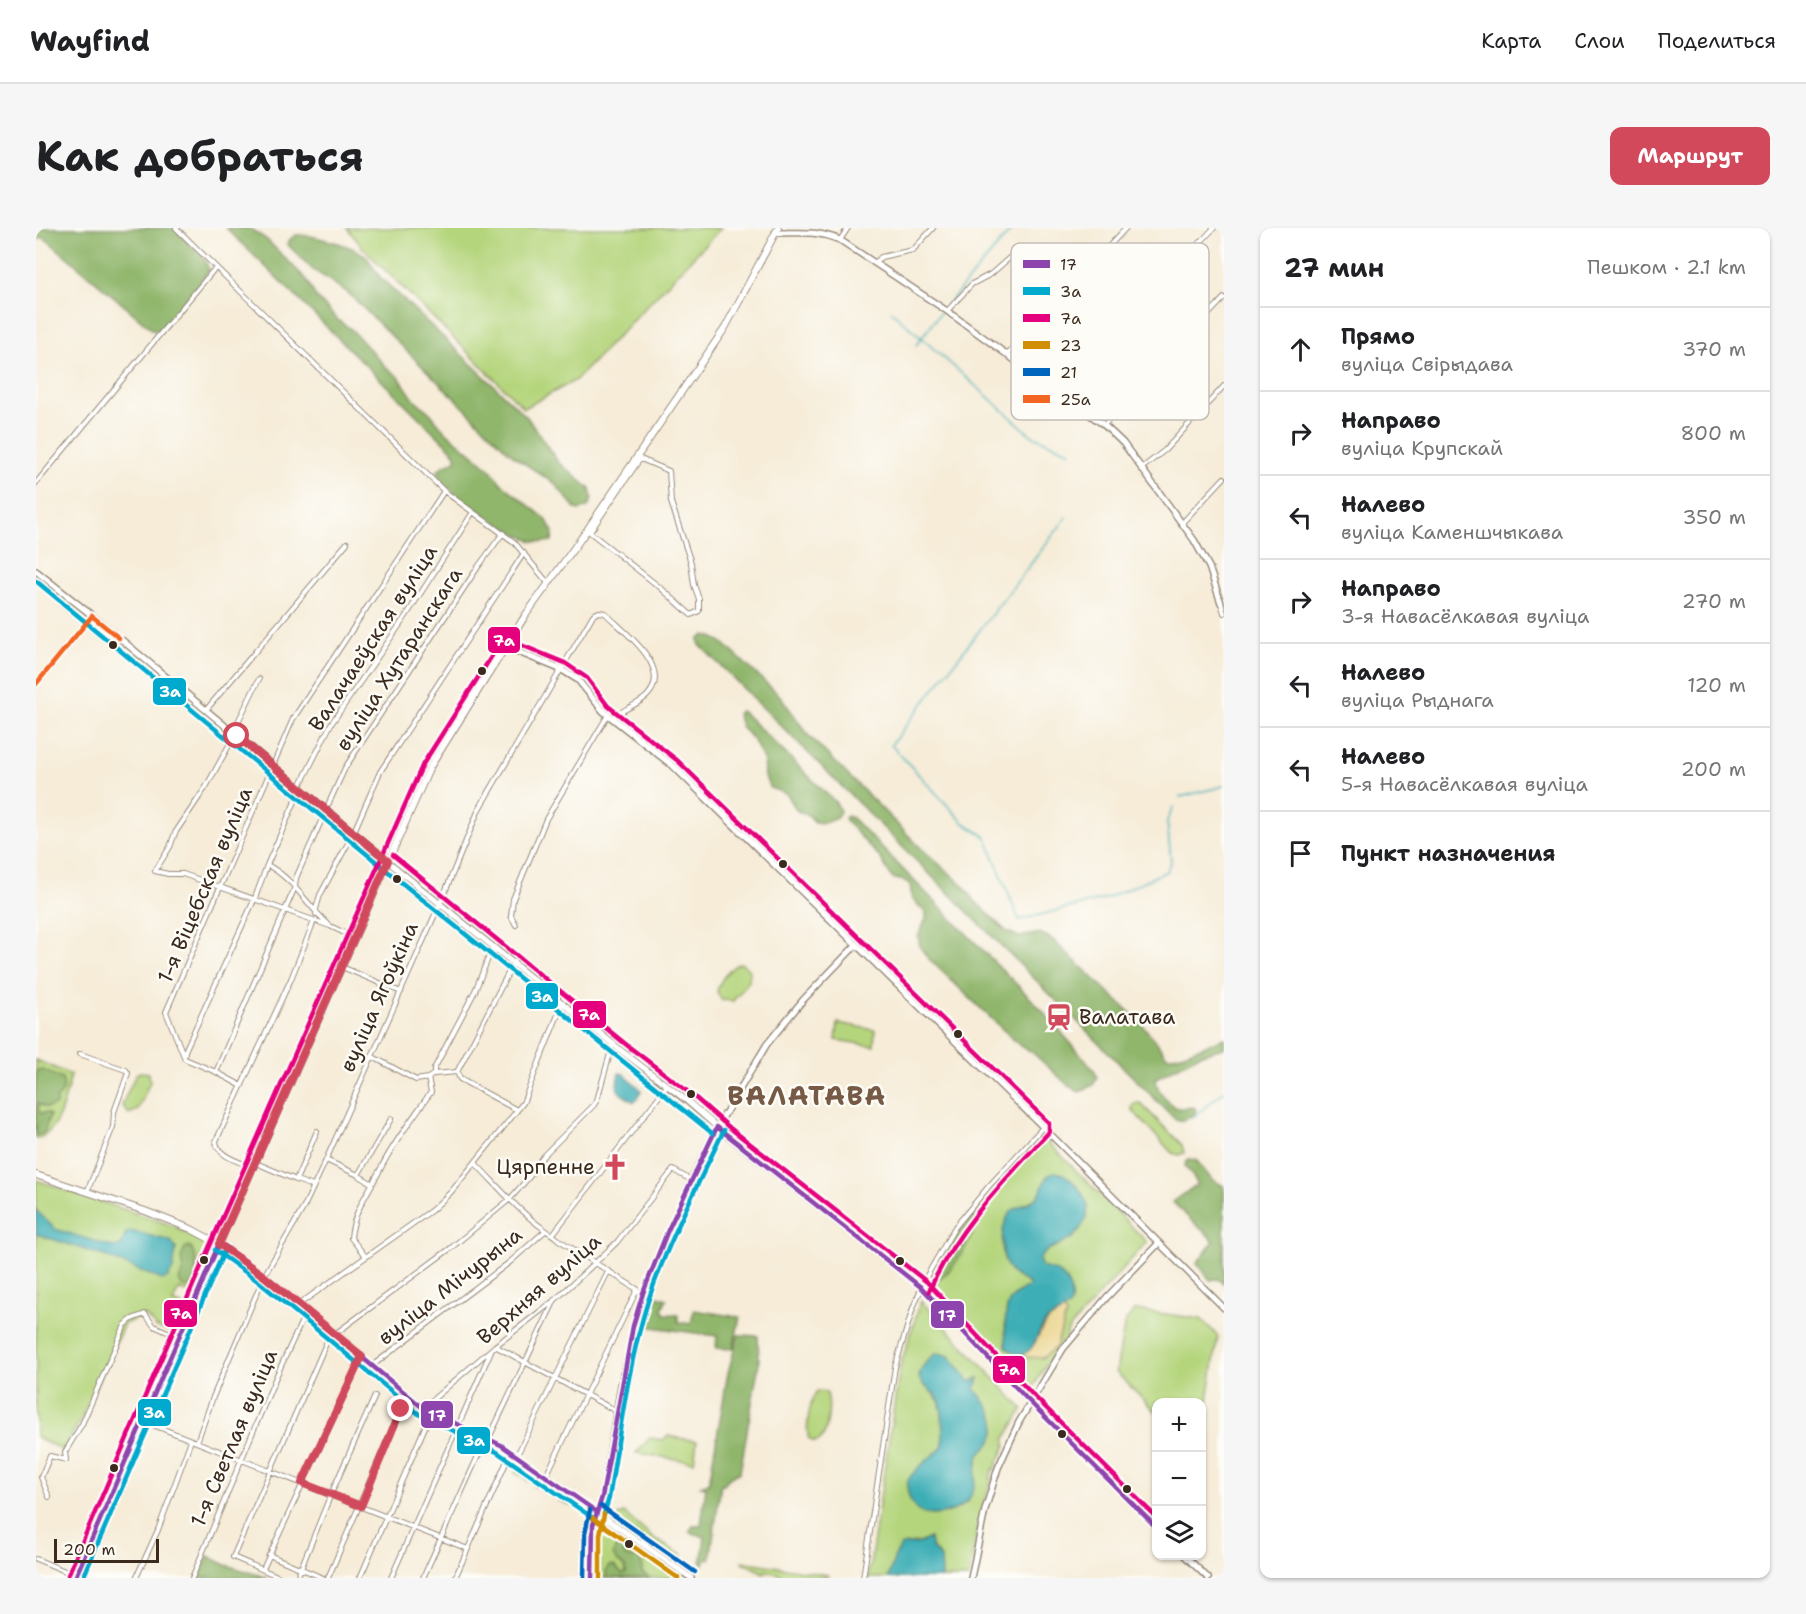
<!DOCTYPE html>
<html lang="ru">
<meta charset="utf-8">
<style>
body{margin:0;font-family:"Shantell Sans",sans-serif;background:#f6f6f6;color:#202124}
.controls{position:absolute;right:18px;bottom:18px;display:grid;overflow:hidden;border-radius:12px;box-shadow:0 2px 4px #0004}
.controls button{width:54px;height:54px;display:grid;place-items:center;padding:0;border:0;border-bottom:2px solid #e0e0e0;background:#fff;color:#202124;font:30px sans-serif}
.scale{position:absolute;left:18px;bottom:15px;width:105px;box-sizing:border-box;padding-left:6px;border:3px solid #3b2a1e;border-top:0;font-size:16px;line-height:21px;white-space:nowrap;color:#3b2a1e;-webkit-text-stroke:4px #fdfcf7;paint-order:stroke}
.stop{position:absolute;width:18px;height:18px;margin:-14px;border:4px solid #d1495b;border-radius:50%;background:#fff}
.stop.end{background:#d1495b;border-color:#fff;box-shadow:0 2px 6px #0008}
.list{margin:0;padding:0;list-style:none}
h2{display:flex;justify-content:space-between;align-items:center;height:78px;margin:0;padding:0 24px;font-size:26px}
h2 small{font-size:20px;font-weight:400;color:#757577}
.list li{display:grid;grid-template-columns:39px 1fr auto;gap:18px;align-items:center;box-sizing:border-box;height:84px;padding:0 24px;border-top:2px solid #e0e0e0}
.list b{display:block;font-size:22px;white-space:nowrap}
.list p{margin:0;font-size:20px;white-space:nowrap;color:#757577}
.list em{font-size:20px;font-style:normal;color:#757577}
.icon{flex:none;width:33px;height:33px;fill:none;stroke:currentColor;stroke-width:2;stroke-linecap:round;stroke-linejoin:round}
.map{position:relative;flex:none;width:1188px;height:1350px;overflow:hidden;border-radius:12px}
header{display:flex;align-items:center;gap:36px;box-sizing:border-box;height:84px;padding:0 30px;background:#fff;border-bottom:2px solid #e0e0e0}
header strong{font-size:28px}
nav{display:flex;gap:33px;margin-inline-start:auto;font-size:21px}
.intro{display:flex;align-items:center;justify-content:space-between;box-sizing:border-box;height:144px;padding:0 36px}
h1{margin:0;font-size:42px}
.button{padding:15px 27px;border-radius:12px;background:#d1495b;color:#fff;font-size:21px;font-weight:700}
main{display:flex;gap:36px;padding:0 36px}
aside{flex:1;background:#fff;border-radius:12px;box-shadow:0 2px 4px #0004}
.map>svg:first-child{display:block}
</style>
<header>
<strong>Wayfind</strong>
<nav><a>Карта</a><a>Слои</a><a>Поделиться</a></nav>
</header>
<div class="intro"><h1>Как добраться</h1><a class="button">Маршрут</a></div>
<main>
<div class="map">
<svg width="1188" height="1350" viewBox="0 0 1188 1350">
<rect width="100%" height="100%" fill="#fdfcf7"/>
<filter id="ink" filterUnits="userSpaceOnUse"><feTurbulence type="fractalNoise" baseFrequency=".0167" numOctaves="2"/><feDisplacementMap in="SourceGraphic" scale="12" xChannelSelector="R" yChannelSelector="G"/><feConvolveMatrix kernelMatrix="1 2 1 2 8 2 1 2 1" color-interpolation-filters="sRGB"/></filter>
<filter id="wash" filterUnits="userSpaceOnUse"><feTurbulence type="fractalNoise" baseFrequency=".008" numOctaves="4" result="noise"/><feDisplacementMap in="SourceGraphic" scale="24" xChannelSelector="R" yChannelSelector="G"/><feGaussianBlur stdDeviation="1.35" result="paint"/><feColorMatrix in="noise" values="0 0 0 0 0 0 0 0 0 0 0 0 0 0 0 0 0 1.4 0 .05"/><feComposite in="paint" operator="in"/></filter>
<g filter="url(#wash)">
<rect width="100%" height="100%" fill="#f6ecd8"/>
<path fill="#b5d57d" stroke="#78804e" stroke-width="1.5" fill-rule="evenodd" d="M311,0H685L540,152L488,180L327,20Z
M705,735L714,742L713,753L697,773L686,772L681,764C683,753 694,738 705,735Z
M802,795L839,802L838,818L800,812Z
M0,832L35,847C29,868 24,906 0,911Z
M104,844L113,845L114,854L102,882L93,886L86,877L100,846Z
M1100,875L1105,876L1146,917L1148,925L1143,927L1136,925L1096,882V878Z
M1006,908L1111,1014L1032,1102L1030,1111L1013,1132L995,1163L895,1053L914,1018L932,991ZM1025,945C1044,959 1061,977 1044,1000C1041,1004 1039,1008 1035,1011C1023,1019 1011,1018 1003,1032L1006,1039C1027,1046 1033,1050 1035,1073L1026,1083L1030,1087L1020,1119L993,1130L987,1126L976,1124L970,1118C970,1103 966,1078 978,1068C983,1063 990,1062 994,1057C988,1050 977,1049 972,1040C963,1025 964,992 978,982C986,976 997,974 1003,967C1007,962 1008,955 1010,949Z
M0,952L135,997L173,1016L172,1023L169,1024L163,1033L161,1051L155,1066L143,1061L137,1074L149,1079L140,1103L136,1105L120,1099L109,1087L88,1096L44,1194L26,1222L0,1209Z
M885,1073L987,1181L970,1209V1217L959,1241H957L954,1250L956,1251L943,1291L933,1350H906L905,1330L895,1319L894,1310L886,1314L866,1317L859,1328L852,1350H832L864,1139ZM902,1125C916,1126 925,1143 934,1154L941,1150L943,1152L939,1161L953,1216L943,1227L932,1273C917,1287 886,1295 875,1273C873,1268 870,1260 872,1255C874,1244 896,1228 905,1221L907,1216L906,1185L903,1173L883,1149C885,1139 893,1128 902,1125Z
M1100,1082L1165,1091L1182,1108L1166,1211V1174H1120V1184L1080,1144L1089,1093Z
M782,1163L790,1164C796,1173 792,1226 773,1211C769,1202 774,1169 782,1163Z
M632,1208L661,1213L658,1234L600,1225L614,1210L627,1212Z
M484,1236L540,1275V1277L536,1278L522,1272V1269L513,1267V1264L505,1262V1259L497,1258L498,1253L490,1252V1249L479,1245Z
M588,1285L618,1311L646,1327L642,1335L578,1290Z
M569,1301L645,1350H563V1308L565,1303Z
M706,1333L792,1347V1350H744V1346L729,1343L728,1345L707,1335Z"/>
<path fill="#90b66c" stroke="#667045" stroke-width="1.5" d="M0,0H138L169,32L173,42L127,100L118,103L11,12L6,9L0,13Z
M190,0H213L230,11L270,51L280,69L303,93L315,101L350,139L363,149L377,170L394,185L408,202L455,242L465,255L510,291L517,304L516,313C511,314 499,314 494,312C476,305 403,262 401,244L407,238L420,232V226Z
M260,7C274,6 318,18 328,27C335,33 339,43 345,50L491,189L522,234L554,261L556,271L552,279L544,282L540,281L518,255L483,232L472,223L312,65L276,41L252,17L253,12Z
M669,407L676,409L686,414L745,469L772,507L886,621L928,658L938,672L970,703L983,709L1004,705L1016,711L1104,794L1131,828C1141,831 1175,814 1188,810V820L1165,826L1120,850C1118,859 1133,877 1142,880C1147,881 1152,880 1157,879L1160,881L1159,885L1148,893L1139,891L664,417L662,411Z
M704,483L708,485L801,576L804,583L801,590L788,595L779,594L772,587L761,583L751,566L734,560L729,549L728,533L717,511L706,500L701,486Z
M810,588L816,590L1004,780L1058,842L1061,850L1057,857L1043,864L1034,859L997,825L983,817L892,730L884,719L882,709L890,691V685L876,671L874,656L869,653L856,650L845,631L811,594L809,590Z
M7,842L26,851C29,860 28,865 20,871V877L11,880L3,876V885H11L14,887L8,905L0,908V843Z
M1153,931L1161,933L1176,952L1188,958V1056L1182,1051L1174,1052L1161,1035L1178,1013C1164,999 1150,989 1137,974L1160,957V953L1149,938L1150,934Z
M940,982L942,983C945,1000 914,1050 898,1054L897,1049L922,1004L933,996L936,987Z
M153,1018C162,1025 161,1044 158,1055L151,1060L146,1058L143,1053L147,1042L145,1030L149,1020Z
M618,1067L631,1071L626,1080L629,1086L642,1087V1094L655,1096L658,1082L704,1089L697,1121L680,1120L681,1108L608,1098Z
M702,1107L722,1108L723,1135L704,1244L693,1250L688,1256H685L674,1331H670L668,1336H665L669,1309L653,1304L657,1298H665L670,1259L665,1258L673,1255L692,1145Z
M586,1317L589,1320L588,1326L590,1329C604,1330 607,1328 606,1345L614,1350H570V1342L573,1338H578L586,1346L590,1345L589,1339L582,1334L577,1327L580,1319Z
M172,1328L190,1337L232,1350H162Z"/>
<path fill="#eeda9e" stroke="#94825e" stroke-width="1.5" d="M1026,1083L1030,1087L1020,1119L1007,1130L989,1129L987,1126L998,1116L1010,1094Z"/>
<path fill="#3daeb6" stroke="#3c6c6a" stroke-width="1.5" d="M583,845L589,846C593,854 601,855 605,863L602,871L598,874C583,864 578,866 583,845Z
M1018,944C1027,944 1035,951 1041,958C1053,974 1056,985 1044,1001C1041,1005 1038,1009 1034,1011C1022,1019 1011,1018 1003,1032L1006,1039C1012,1041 1019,1042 1024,1046C1032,1051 1040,1072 1032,1080C1024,1086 1014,1088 1008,1096C1000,1105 999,1128 981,1126C976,1125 973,1122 970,1118C970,1103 966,1078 978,1068C984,1063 990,1062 994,1057C989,1051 980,1051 975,1044C964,1032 963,995 976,983C983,977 993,976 1000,970C1009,962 1005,949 1018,944Z
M0,982L19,1001L77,1019L85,1018L90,1005L95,1003L135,1013L140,1021L137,1041L132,1050L126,1052L68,1028L0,1006Z
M902,1125L913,1128L934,1154L943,1150L939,1161C951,1177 968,1193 955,1214C952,1220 945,1222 943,1228C938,1243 942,1259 932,1272C922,1285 894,1291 882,1283C878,1280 876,1275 874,1271C872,1266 870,1259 872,1253C876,1243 896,1228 905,1221L907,1216C907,1203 908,1187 904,1174C898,1158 873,1158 888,1137C893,1132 896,1127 902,1125Z
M894,1310L895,1319L905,1330L906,1350H852L859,1328L866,1317L885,1315Z"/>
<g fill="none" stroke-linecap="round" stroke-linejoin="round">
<path stroke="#3daeb6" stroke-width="1.5" d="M911,77L977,0
M855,83L995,207L1035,224
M880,117L905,84
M1031,289L855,517L928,595L950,609L983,692L1069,671L1131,643L1135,632L1131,593L1138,579
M1144,569L1188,558
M1155,891L1188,863"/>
</g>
</g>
<g filter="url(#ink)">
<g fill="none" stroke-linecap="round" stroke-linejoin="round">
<defs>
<path id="street" d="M140,0L408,263L478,314L512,355
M804,12L812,0
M839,35L845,29L877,22L897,0
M1041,53L1053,62L1172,175
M911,83L936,56L955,46L980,24L985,23L1036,31L1048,44
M972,126L1090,0
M1021,162L1059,125L1178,0
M1068,197L1188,70
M1106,240L1129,222L1188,158
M0,255L180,39
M1146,295L1188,250
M551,302L626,361L655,387L663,383V371L658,357L655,335L635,274L633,243L600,229
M554,304L604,231
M1185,375L1188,385
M170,482L311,315
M197,504L223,451
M201,508L196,512L170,559L139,605L134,619L119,643L132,646H147L294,698L319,710
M265,556L295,496L370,388L437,284
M292,577L309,540L322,520L442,339L467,305
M231,637C257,650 271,677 292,696
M280,686V681L284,667L316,608L344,544L488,325
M480,697L475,688L477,671L510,591L572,487
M306,739L365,764
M44,826L90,842L92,845L78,884L77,899L51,964
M149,827V823L219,670L231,637L261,569
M337,829L380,852L392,850
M180,844L259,659L260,650L286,591
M421,844L424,851L481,882
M398,846V841L439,763L457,718
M206,858L180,844L149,831L130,784L257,491L408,263
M290,932L322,947L355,891
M220,935L260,952L281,903
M439,935C461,957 482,983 508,1001C513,1005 518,1007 523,1012L607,1065
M218,940C205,934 181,929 180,913L255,751L278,693
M322,947L335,955
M260,952L277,958
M517,1006L631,858
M330,1029L315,1010C317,984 332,965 344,942C357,915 377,890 395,864L392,850L398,846L421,844L478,734
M262,1077L396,982L415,964L487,875L527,774
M299,1106L415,1020L474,971L494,948L507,928L558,877L561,872L577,815
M459,1118L580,1183
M337,1137L474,1034L509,1003
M387,1180L459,1118L519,1072L559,1035L581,1014L637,942L655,952
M107,1193L432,1321
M161,1214L177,1169L228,1048L268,979L290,932L409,664L443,581L557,387L563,384L569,385C588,404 637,439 612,467C602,478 586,480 577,491
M510,1248L601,1062
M13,1269L5,1249L14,1228L30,1232L29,1224L46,1196L89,1097L96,1091L109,1086L118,1098L143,1109
M233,1327L287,1350
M0,1331L46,1350
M227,1341L326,1128
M100,1350L122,1302L155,1212
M156,1350L239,1151L270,1084
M246,1350L197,1329L295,1104
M261,1350L295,1266L339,1168
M292,1350L365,1181
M324,1350L395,1185
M355,1350L455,1123
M387,1350L442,1228L454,1208L518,1074
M419,1350L470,1235L483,1223L572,1044
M827,1350L859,1139L877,1080L889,1051L919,999L953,958L1007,899"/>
<path id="secondary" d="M739,5C764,5 780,2 804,12L911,83L1068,197L1087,215L1158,312L1173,339L1185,375
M0,343L63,393L366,645L587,824L650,872L689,906L886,1060L990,1170L1120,1299
M470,419L526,442L542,452L567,483L637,538L1007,899L1188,1080
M0,456L56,388
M183,1016L228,1048L387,1180L405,1190L465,1217L655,1350
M1149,1328L1172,1350
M556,1350L557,1297L566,1269L586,1151L605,1072L626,1018L655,952L681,899L731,816L767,772L820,717
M561,1350V1295
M935,1350L949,1282L962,1240L983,1194L1027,1121L1071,1069L1123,1015"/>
<path id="primary" d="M0,947L109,983L155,1001L183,1016
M39,1350L183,1016L394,539L489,388L551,302L689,100L742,0"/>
</defs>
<use href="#street" stroke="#988b7b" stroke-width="6"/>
<use href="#secondary" stroke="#988b7b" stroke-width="8"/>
<use href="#primary" stroke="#988b7b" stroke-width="8"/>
<use href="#street" stroke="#fff" stroke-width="4"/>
<use href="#secondary" stroke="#fff" stroke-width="5"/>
<use href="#primary" stroke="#fff" stroke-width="6"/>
<defs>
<path id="bus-1" d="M681,899L886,1060L990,1170L1120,1299
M183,1016L228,1048L387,1180L465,1217L561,1284
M39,1350L183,1016
M556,1350L557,1297L566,1269L597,1098L607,1065L632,1002L681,899"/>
<path id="bus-2" d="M0,353L361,651L676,905
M179,1022L223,1054L383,1186L461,1224L557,1290
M568,1286L573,1270C584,1205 592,1136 612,1073C632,1014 661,958 688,902
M47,1350L190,1019"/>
<path id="bus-3" d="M357,627L592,818L655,866L694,900L891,1054L995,1165L1120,1289
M32,1347L176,1013L387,536L464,415L468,412H473L529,435L551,450L572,478L642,533L1013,895V904C967,954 921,1000 893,1063"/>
<path id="bus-4" d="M557,1290L642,1350
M564,1350V1307L568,1286"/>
<path id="bus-5" d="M565,1278L659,1344
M548,1350L549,1305L554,1282"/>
<path id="bus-6" d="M0,456L56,388L83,410"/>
</defs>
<use href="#bus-1" stroke="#fdfcf7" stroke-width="9"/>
<use href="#bus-2" stroke="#fdfcf7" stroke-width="9"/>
<use href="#bus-3" stroke="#fdfcf7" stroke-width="9"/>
<use href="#bus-4" stroke="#fdfcf7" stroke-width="9"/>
<use href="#bus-5" stroke="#fdfcf7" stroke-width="9"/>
<use href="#bus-6" stroke="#fdfcf7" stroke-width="9"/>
<use href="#bus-1" stroke="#8e44ad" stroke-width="4.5"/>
<use href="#bus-2" stroke="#00a9ce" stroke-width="4.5"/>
<use href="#bus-3" stroke="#e5007d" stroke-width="4.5"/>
<use href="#bus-4" stroke="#d18d06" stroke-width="4.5"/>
<use href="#bus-5" stroke="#0065bd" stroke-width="4.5"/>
<use href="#bus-6" stroke="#f26522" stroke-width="4.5"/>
</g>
</g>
<g fill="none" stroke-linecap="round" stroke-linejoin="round" filter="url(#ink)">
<path stroke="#d1495b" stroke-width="8" d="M201,508L352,633L183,1016L228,1048L326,1128L266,1255L325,1278L365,1181"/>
</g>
<defs>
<symbol id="station-bare" viewBox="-9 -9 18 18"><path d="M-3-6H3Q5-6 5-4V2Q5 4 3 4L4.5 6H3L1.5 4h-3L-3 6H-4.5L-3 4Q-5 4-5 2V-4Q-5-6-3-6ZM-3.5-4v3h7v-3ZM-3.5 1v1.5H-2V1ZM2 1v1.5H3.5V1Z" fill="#d1495b" stroke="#fdfcf7" stroke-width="2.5" paint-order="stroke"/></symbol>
<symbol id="church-bare" viewBox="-9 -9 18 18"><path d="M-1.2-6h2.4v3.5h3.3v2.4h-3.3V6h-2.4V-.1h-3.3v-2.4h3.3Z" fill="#d1495b" stroke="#fdfcf7" stroke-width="2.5" paint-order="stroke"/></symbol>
</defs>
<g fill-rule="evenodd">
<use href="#station-bare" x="1004" y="770" width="38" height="38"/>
<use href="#church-bare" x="560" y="920" width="38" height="38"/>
</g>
<g fill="#3b2a1e" stroke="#fdfcf7" stroke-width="2">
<circle cx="77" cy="417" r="5"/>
<circle cx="446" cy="443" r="5"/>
<circle cx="747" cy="636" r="5"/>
<circle cx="361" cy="651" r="5"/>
<circle cx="922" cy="806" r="5"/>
<circle cx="655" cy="866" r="5"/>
<circle cx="168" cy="1032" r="5"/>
<circle cx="864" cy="1033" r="5"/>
<circle cx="1026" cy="1206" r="5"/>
<circle cx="78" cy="1240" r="5"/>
<circle cx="1091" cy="1261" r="5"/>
<circle cx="593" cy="1316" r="5"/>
</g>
<g text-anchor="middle" stroke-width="5" stroke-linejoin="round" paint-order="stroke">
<g font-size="21" fill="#3b2a1e" stroke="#fdfcf7">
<text transform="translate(337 410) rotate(-57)" y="7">Валачаеўская вуліца</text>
<text transform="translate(363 431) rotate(-57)" y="7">вуліца Хутаранскага</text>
<text transform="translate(169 657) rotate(-67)" y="7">1-я Віцебская вуліца</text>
<text transform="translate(343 769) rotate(-66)" y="7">вуліца Ягоўкіна</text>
<text transform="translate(414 1058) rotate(-38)" y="7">вуліца Мічурына</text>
<text transform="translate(503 1061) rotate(-41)" y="7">Верхняя вуліца</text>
<text transform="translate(198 1210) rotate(-67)" y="7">1-я Светлая вуліца</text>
</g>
<g font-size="21" fill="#3b2a1e" stroke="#fdfcf7" text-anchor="start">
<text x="1043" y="796">Валатава</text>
<text x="559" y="946" text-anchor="end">Цярпенне</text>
</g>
<g font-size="27" font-weight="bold" letter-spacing="1.5" fill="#765a46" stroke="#fdfcf7">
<text x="771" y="877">ВАЛАТАВА</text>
</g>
</g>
<rect x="975" y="15" width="198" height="177" rx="9" fill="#fdfcf7" stroke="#c3bdb6" stroke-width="1.5"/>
<rect x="987" y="32" width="27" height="8" fill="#8e44ad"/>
<rect x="987" y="59" width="27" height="8" fill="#00a9ce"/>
<rect x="987" y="86" width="27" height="8" fill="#e5007d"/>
<rect x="987" y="113" width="27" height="8" fill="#d18d06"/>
<rect x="987" y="140" width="27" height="8" fill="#0065bd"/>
<rect x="987" y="167" width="27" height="8" fill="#f26522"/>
<g font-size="16" fill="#3b2a1e">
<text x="1024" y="42">17</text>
<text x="1024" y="69">3а</text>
<text x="1024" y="96">7а</text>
<text x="1024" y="123">23</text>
<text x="1024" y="150">21</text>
<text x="1024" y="177">25а</text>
</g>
<g stroke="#fdfcf7" stroke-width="2">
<rect x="451" y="398" width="34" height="28" rx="6" fill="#e5007d"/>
<rect x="116" y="449" width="35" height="29" rx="6" fill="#00a9ce"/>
<rect x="489" y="754" width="34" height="28" rx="6" fill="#00a9ce"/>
<rect x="536" y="772" width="35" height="29" rx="6" fill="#e5007d"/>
<rect x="127" y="1071" width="35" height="29" rx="6" fill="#e5007d"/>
<rect x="894" y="1072" width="35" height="29" rx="6" fill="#8e44ad"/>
<rect x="956" y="1127" width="34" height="29" rx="6" fill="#e5007d"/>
<rect x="101" y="1170" width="35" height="29" rx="6" fill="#00a9ce"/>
<rect x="384" y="1172" width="34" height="29" rx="6" fill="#8e44ad"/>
<rect x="420" y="1198" width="35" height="29" rx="6" fill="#00a9ce"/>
</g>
<g font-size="16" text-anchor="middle" font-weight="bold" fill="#fff">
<text x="468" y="418">7а</text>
<text x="134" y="469">3а</text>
<text x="506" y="774">3а</text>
<text x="553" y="792">7а</text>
<text x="145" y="1091">7а</text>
<text x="911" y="1093">17</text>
<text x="973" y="1147">7а</text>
<text x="118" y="1190">3а</text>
<text x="401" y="1193">17</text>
<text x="438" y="1218">3а</text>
</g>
</svg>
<div class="controls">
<button>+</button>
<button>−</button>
<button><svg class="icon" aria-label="layers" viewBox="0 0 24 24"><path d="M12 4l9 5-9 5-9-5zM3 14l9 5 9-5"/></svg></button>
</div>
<div class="scale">200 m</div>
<div class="stop" style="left:201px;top:508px"></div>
<div class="stop end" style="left:365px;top:1181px"></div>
</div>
<aside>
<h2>27 мин<small>Пешком · 2.1 km</small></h2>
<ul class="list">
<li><svg class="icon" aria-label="ahead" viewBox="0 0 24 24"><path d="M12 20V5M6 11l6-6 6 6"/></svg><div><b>Прямо</b><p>вуліца Свірыдава</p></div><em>370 m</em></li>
<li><svg class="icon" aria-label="right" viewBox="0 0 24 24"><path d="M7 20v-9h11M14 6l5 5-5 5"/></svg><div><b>Направо</b><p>вуліца Крупскай</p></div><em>800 m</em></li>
<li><svg class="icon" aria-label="left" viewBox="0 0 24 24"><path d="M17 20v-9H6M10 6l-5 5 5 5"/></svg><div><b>Налево</b><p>вуліца Каменшчыкава</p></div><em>350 m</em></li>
<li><svg class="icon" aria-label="right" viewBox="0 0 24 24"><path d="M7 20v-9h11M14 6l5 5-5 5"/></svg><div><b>Направо</b><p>3-я Навасёлкавая вуліца</p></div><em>270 m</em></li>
<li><svg class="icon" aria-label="left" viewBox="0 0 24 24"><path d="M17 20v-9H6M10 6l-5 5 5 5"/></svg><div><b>Налево</b><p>вуліца Рыднага</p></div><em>120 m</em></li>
<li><svg class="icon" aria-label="left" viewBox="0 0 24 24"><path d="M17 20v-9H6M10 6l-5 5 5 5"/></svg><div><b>Налево</b><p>5-я Навасёлкавая вуліца</p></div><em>200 m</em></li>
<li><svg class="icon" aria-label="arrive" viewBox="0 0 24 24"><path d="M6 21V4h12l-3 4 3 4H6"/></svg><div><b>Пункт назначения</b></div></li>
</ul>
</aside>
</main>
